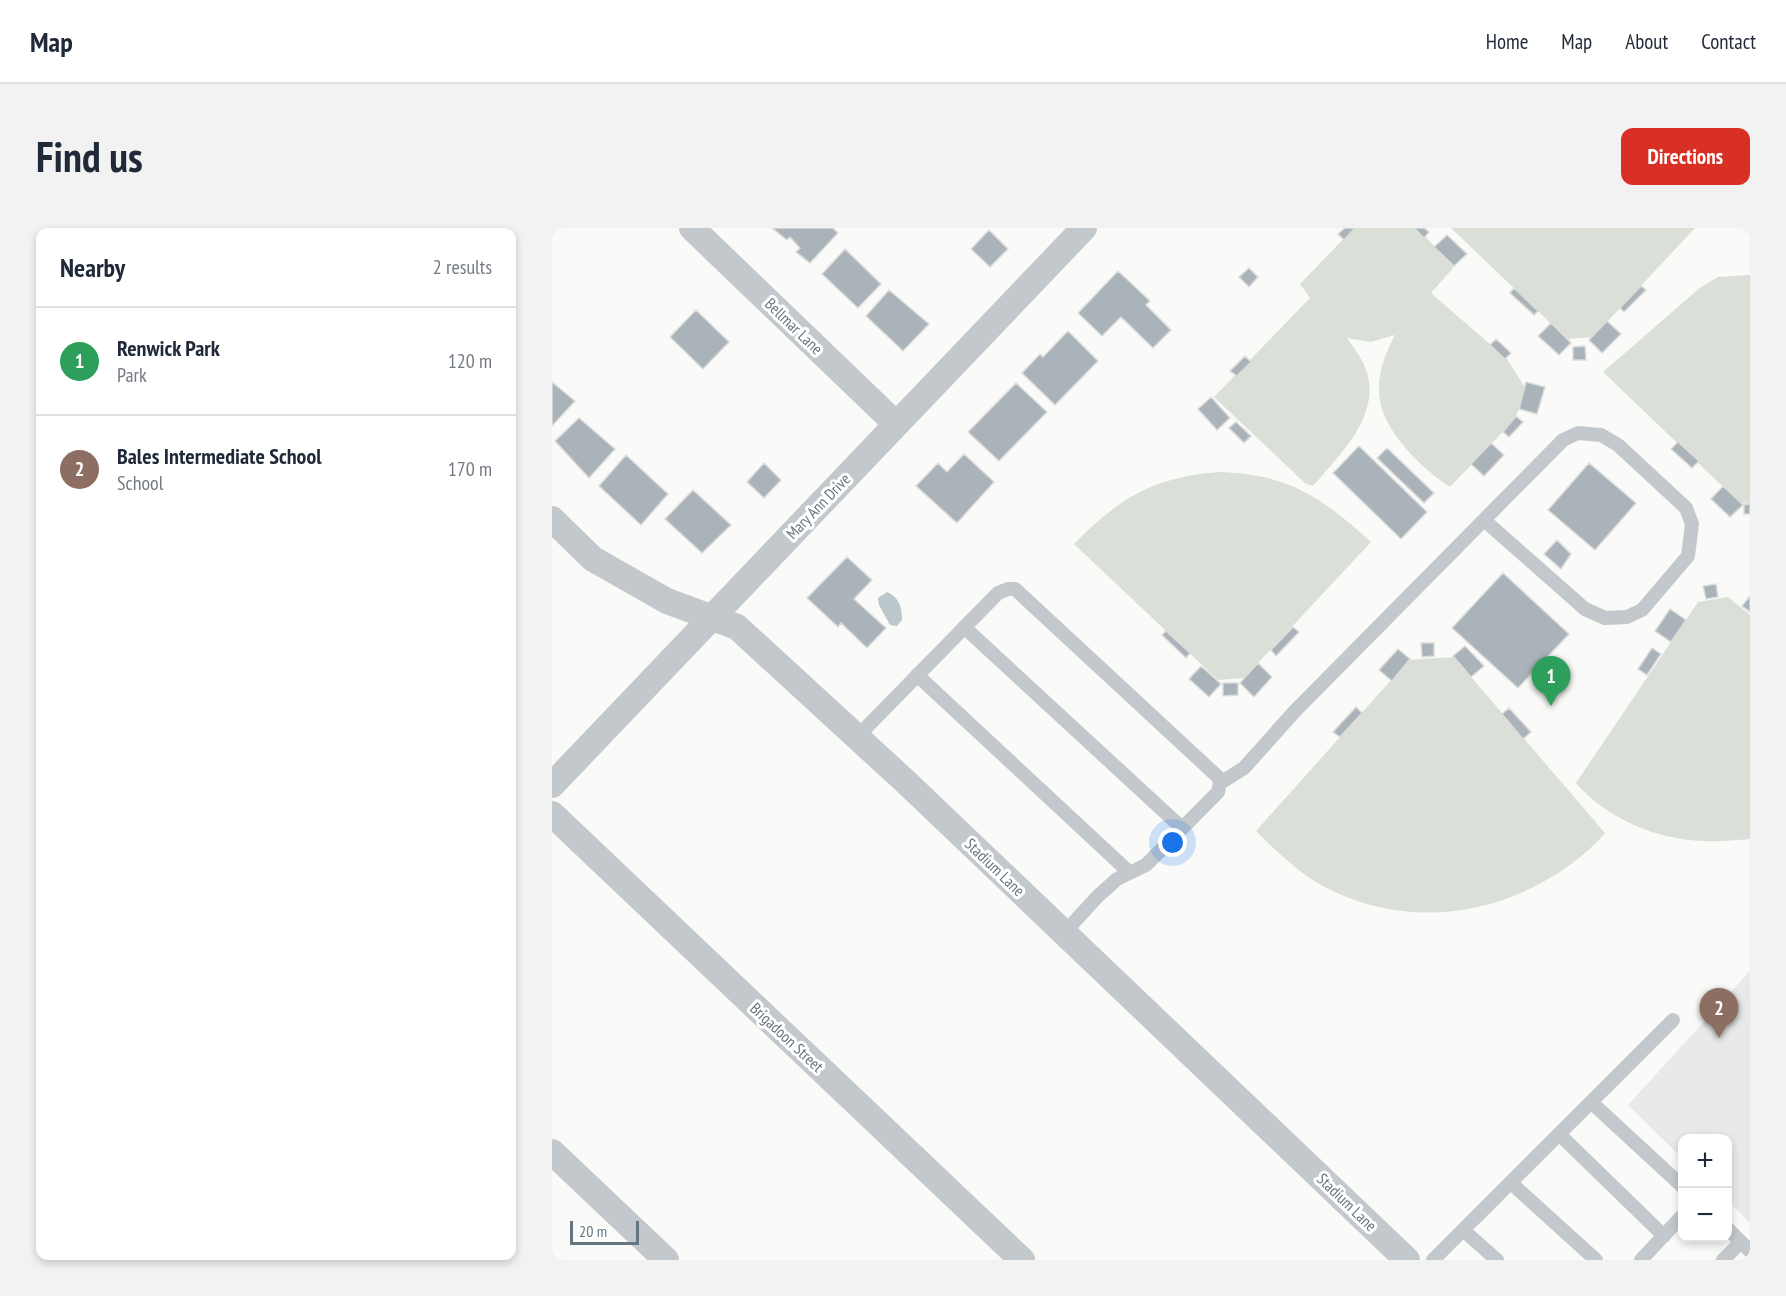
<!DOCTYPE html>
<meta charset="utf-8">
<style>
body{margin:0;font-family:"PT Sans Narrow",sans-serif;background:#f2f2f3;color:#1f2937}
.controls{position:absolute;right:18px;bottom:18px;display:grid;overflow:hidden;border-radius:12px;box-shadow:0 3px 9px #0003}
.controls button{width:54px;height:54px;display:grid;place-items:center;padding:0;border:0;border-bottom:2px solid #e0e1e3;background:#fff;color:#1f2937;font:30px sans-serif}
.scale{position:absolute;left:18px;bottom:15px;width:69px;box-sizing:border-box;padding-left:6px;border:3px solid #657683;border-top:0;font-size:16px;line-height:21px;white-space:nowrap;color:#657683;-webkit-text-stroke:4px #fff;paint-order:stroke}
.you{position:absolute;left:621px;top:615px;width:21px;height:21px;margin:-15px;border:4px solid #fff;border-radius:50%;background:#1a73e8;box-shadow:0 0 0 9px #1a73e833}
.badge{display:grid;place-items:center;width:39px;height:39px;border-radius:50%;background:#d93025;color:#fff;font-size:20px;font-weight:700}
.pin{position:absolute;translate:-50% -50px;filter:drop-shadow(0 2px 3px #0008)}
.pin::after{content:'';position:absolute;top:32px;width:21px;height:18px;background:inherit;clip-path:polygon(0 0,100% 0,50% 100%)}
.list{margin:0;padding:0;list-style:none}
h2{display:flex;justify-content:space-between;align-items:center;height:78px;margin:0;padding:0 24px;font-size:26px}
h2 small{font-size:20px;font-weight:400;color:#747a83}
.list li{display:grid;grid-template-columns:39px 1fr auto;gap:18px;align-items:center;box-sizing:border-box;height:108px;padding:0 24px;border-top:2px solid #e0e1e3}
.list b{display:block;font-size:22px;white-space:nowrap}
.list p{margin:0;font-size:20px;white-space:nowrap;color:#747a83}
.list em{font-size:20px;font-style:normal;color:#747a83}
.map{position:relative;flex:none;width:1198px;height:1032px;overflow:hidden;border-radius:12px}
header{display:flex;align-items:center;gap:36px;box-sizing:border-box;height:84px;padding:0 30px;background:#fff;border-bottom:2px solid #e0e1e3}
header strong{font-size:28px}
nav{display:flex;gap:33px;margin-inline-start:auto;font-size:21px}
.intro{display:flex;align-items:center;justify-content:space-between;box-sizing:border-box;height:144px;padding:0 36px}
h1{margin:0;font-size:42px}
.button{padding:15px 27px;border-radius:12px;background:#d93025;color:#fff;font-size:21px;font-weight:700}
main{display:flex;gap:36px;padding:0 36px}
aside{flex:1;background:#fff;border-radius:12px;box-shadow:0 3px 9px #0003}
.map>svg:first-child{display:block}
</style>
<header>
<strong>Map</strong>
<nav><a>Home</a><a>Map</a><a>About</a><a>Contact</a></nav>
</header>
<div class="intro"><h1>Find us</h1><a class="button">Directions</a></div>
<main>
<aside>
<h2>Nearby<small>2 results</small></h2>
<ul class="list">
<li><span class="badge" style="background:#2e9e5b">1</span><div><b>Renwick Park</b><p>Park</p></div><em>120 m</em></li>
<li><span class="badge" style="background:#8d6e63">2</span><div><b>Bales Intermediate School</b><p>School</p></div><em>170 m</em></li>
</ul>
</aside>
<div class="map">
<svg width="1198" height="1032" viewBox="0 0 1198 1032">
<rect width="100%" height="100%" fill="#fafaf8"/>
<path fill="#e8e9e9" d="M1198,743V995L1176,973V910H1130V930L1076,877Z"/>
<path fill="#dadfd7" d="M802,0H865L902,39L879,65L955,131L974,161L963,191L898,259C869,240 828,201 827,164C826,144 834,124 843,107L819,114L795,110C802,120 810,130 814,142C830,187 788,226 761,258L754,256L662,169L758,70L748,56Z
M899,0H1143L1041,109L1015,111Z
M1198,47V276L1188,275L1051,144L1149,59L1166,49Z
M669,244C739,247 769,269 819,314L692,450L666,452L522,316C567,270 603,248 669,244Z
M1176,369L1198,387V611C1183,612 1167,614 1152,613C1105,612 1054,590 1024,555L1146,374Z
M902,429L1053,605C1035,626 1013,642 989,655C917,695 829,695 759,651C738,637 721,620 704,603L857,432Z"/>
<path fill="#bbc7cb" d="M335,364C347,369 350,379 350,392L345,398L338,397L327,377L326,370Z"/>
<path fill="#aab3b9" stroke="#dcdcda" stroke-width="1.5" d="M220,0H281L286,5L258,35L244,24L248,20L238,9L235,12Z
M793,0H803L792,12L786,6Z
M862,0H872L877,4L872,10Z
M437,2L456,21L438,39L419,21Z
M895,7L915,26L902,38L882,19Z
M293,21L329,56L306,80L270,46Z
M697,40L706,49L697,59L687,49Z
M566,43L598,73L594,77L619,102L601,120L569,89L550,108L526,85Z
M1089,58L1094,62L1072,84L1068,80Z
M962,60L986,83L982,87L958,65Z
M337,62L377,96L351,123L314,88Z
M144,82L177,114L151,141L118,109Z
M1055,93L1069,106L1050,125L1037,112Z
M999,95L1019,115L1007,127L986,108Z
M516,103L546,133L503,177L470,145L488,126L491,129Z
M944,111L959,125L953,131L938,117Z
M1033,118L1034,132H1021V119Z
M693,128L699,134L685,148L678,143Z
M0,154L23,173L0,198Z
M974,154L993,159L985,186L967,181Z
M464,155L495,184L447,233L416,204Z
M659,169L678,190L665,202L646,181Z
M964,188L971,194L957,209L951,204Z
M27,190L63,221L37,250L3,213Z
M684,194L699,208L692,215L677,200Z
M1126,214L1147,233L1140,240L1119,221Z
M939,215L952,227L932,248L919,236Z
M807,218L875,284L849,311L781,245Z
M835,220L882,265L872,275L825,230Z
M412,226L442,254L405,295L364,258L386,235L395,244Z
M74,227L116,266L89,297L47,258Z
M212,235L229,252L212,270L195,254Z
M1037,235L1084,275L1043,322L996,282Z
M1171,258L1191,277L1178,289L1159,271Z
M141,262L179,297L150,325L113,291Z
M1198,276V286H1192V277Z
M1005,312L1019,326L1009,341L992,326Z
M295,329L320,352L302,371L334,400L315,420L289,395L286,399L255,370Z
M951,345L1017,406L966,460L900,400Z
M1164,356L1166,369L1154,371L1151,358Z
M1198,368V384L1190,378Z
M1118,381L1134,392L1119,414L1103,403Z
M741,399L747,404L724,428L719,422Z
M614,403L638,425L634,430L610,407Z
M869,415H882V428L870,429Z
M913,418L932,438L919,449L901,428Z
M1100,420L1109,426L1095,447L1086,441Z
M846,421L858,431L840,453L827,442Z
M706,435L720,449L702,469L688,455Z
M649,438L669,456L657,469L637,451Z
M671,455H686V467L671,468Z
M804,479L810,485L788,509L781,504Z
M957,480L979,504L971,511L950,486Z"/>
<g fill="none" stroke-linecap="round" stroke-linejoin="round">
<path stroke="#c3c8cc" stroke-width="14" d="M412,399L630,600
M365,447L578,645
M305,509L446,365L456,361H463L666,549L668,555
M512,705L545,669L565,651L594,637L666,564L668,555L692,540L742,484L1011,212L1026,205L1049,207L1066,217L1134,280L1140,296L1136,328L1090,382L1075,389L1053,390L1033,381L932,292
M1039,874L1130,958
M1007,906L1112,1008
M959,955L1044,1032
M1176,1001L1189,1014
M911,1002L945,1032
M881,1032L1121,792
M1089,1032L1130,988
M1171,1032L1189,1014L1198,1023"/>
<path stroke="#c3c8cc" stroke-width="26" d="M140,0L344,196
M0,291L41,331L115,373L185,399L355,555L855,1032
M0,557L532,0
M0,586L470,1032
M0,924L114,1032"/>
</g>
<g text-anchor="middle" stroke-width="6" stroke-linejoin="round" paint-order="stroke">
<g font-size="16" fill="#657683" stroke="#fff">
<text transform="translate(242 98) rotate(44)" y="6">Bellmar Lane</text>
<text transform="translate(266 278) rotate(-46)" y="6">Mary Ann Drive</text>
<text transform="translate(443 639) rotate(44)" y="6">Stadium Lane</text>
<text transform="translate(235 809) rotate(43)" y="6">Brigadoon Street</text>
<text transform="translate(795 974) rotate(44)" y="6">Stadium Lane</text>
</g>
</g>
</svg>
<div class="controls">
<button>+</button>
<button>−</button>
</div>
<div class="scale">20 m</div>
<div class="you"></div>
<div class="pin badge" style="left:999px;top:478px;background:#2e9e5b">1</div>
<div class="pin badge" style="left:1167px;top:810px;background:#8d6e63">2</div>
</div>
</main>
